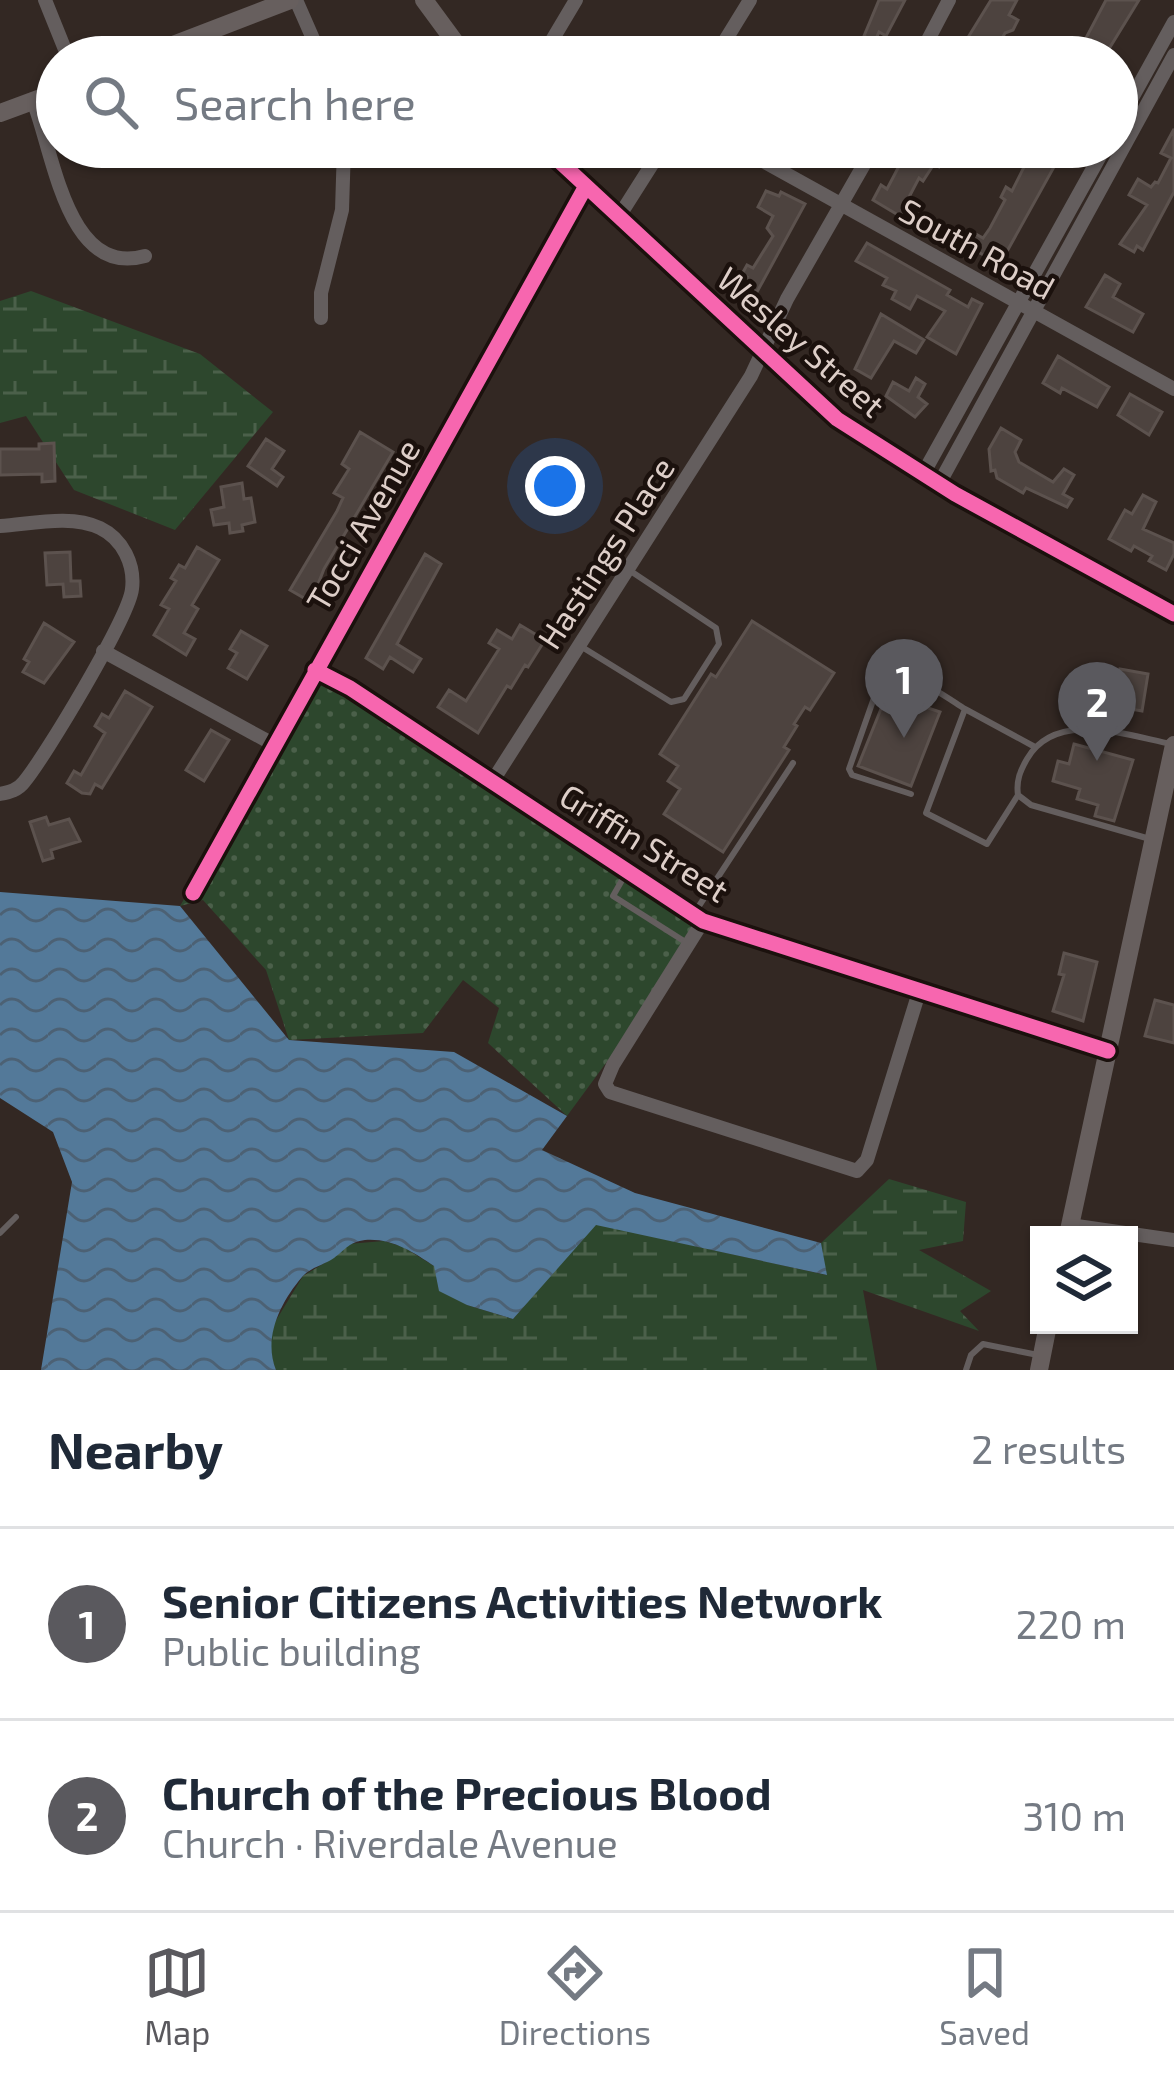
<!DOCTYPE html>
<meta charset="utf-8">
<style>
body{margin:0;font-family:"Exo 2",sans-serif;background:#f2f2f3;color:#1f2937}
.controls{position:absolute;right:36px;bottom:36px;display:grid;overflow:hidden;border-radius:0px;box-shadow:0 3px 9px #0004}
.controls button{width:108px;height:108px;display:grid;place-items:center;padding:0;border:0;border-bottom:3px solid #e0e1e3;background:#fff;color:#1f2937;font:60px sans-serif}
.you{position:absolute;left:555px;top:486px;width:42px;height:42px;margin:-30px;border:9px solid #fff;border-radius:50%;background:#1a73e8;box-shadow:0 0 0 18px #1a73e833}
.badge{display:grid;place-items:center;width:78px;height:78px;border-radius:50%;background:#5a595e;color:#fff;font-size:39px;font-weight:700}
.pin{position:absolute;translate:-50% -99px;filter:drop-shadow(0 3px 6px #0008)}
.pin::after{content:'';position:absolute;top:63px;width:42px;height:36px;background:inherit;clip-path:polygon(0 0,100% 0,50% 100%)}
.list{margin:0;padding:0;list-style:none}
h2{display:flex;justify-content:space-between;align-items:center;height:156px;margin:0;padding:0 48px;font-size:51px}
h2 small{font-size:39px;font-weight:400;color:#747a83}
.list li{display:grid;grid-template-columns:78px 1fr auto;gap:36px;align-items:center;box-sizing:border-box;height:192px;padding:0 48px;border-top:3px solid #e0e1e3}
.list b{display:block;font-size:45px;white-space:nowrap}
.list p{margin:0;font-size:39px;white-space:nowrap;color:#747a83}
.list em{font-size:39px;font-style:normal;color:#747a83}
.icon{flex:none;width:66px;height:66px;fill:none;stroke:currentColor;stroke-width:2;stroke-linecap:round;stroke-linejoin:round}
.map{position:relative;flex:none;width:1174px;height:1370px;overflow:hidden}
.search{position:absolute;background:#fff;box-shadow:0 3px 9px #0004;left:36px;right:36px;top:36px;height:132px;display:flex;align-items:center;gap:30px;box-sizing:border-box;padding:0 42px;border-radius:66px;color:#747a83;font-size:45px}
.sheet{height:540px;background:#fff}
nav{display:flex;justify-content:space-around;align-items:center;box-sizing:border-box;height:168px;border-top:3px solid #e0e1e3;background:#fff;font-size:33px;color:#747a83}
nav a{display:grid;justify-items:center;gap:6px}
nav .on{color:#5a595e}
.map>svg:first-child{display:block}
</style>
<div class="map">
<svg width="1174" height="1370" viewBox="0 0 1174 1370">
<defs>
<pattern id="wetland-marsh" width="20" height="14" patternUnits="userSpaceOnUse" patternTransform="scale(3)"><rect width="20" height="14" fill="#2d472d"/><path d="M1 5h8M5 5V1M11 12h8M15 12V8" fill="none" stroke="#4b604a"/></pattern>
<pattern id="park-dots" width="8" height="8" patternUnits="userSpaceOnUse" patternTransform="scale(3)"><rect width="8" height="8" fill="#2d472d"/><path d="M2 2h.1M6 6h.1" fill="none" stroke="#4b604a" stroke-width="1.8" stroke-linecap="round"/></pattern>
<pattern id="water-waves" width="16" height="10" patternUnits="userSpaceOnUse" patternTransform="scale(3)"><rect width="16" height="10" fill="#537999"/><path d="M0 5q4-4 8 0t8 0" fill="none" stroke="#4c6174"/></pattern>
</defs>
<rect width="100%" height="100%" fill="#332823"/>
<path fill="url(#wetland-marsh)" d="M31,291L200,354L273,412L175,530L74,490L26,416L0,423V301Z
M889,1179L966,1202L963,1241L919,1250L991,1291L960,1311L979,1331L863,1290L877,1370H276L269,1352L272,1327L303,1276L333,1258L348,1244L384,1241L403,1247L434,1266L467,1305L513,1319L595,1224L826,1275L821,1243Z"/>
<path fill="url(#park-dots)" d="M319,670L706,927L567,1116L488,1043L499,1008L463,980L423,1033L289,1040L266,970L203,900L180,906Z"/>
<path fill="url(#water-waves)" d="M0,892L180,906L289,1040L454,1052L567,1116L542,1150L635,1193L821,1243L827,1275L596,1225L513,1319L467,1305L439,1291L434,1266C413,1252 392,1238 365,1240C349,1242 346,1249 334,1258C324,1265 311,1267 302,1277C280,1303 263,1338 276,1370H41L72,1182L53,1132L0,1098Z"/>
<path fill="#4d433f" stroke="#5c524e" stroke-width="3" d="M879,0H905L886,36L879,32L875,41L864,36Z
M991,0H1017L1009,15L1018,20L1013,30L1005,33L992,57H956Z
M1106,0H1139L1104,57H1076Z
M1174,129V192L1143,250L1137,246L1134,252L1120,244L1147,205L1129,195L1138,179L1151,187L1155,182L1158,183L1171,158L1161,153Z
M909,147H932L946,154L939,167L934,164L923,181L919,178L908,199L918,205L913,214L907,211L903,218L873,200L881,185L887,189Z
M1034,147H1061L1055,156L1059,158L1000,264L967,246L974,233L983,238L990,228L1005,200L1001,197L1006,187L1012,191Z
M766,191L779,196L781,192L805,204L757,292L743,284L747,277L742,274L747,265L753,268L773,236L767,228L773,216L758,207Z
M867,243L950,290L947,295L968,307L972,299L982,304L956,354L927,337L945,311L917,296L910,309L892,299L896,291L883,285L887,278L856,261Z
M1105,275L1120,284L1113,297L1143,314L1133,332L1086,307Z
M881,314L924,340L916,353L894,341L871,378L855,369Z
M1058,356L1109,387L1097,407L1062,388L1060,393L1043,383Z
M916,378L925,384L918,397L927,404L915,417L886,396L893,382L909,391Z
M1130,394L1162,412L1149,435L1118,415Z
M1001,428L1021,440L1015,452L1019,462L1053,482L1064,469L1074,475L1063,494L1072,499L1067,507L1026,488L1023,493L997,478L995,470L991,471L989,449Z
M360,432L393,452L324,569L311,602L290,590L337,511L343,498L334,493L349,469L342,464Z
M266,439L284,451L272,469L283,477L277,486L248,466Z
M54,443L55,481L42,482V474L0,475V449H39V444Z
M242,483L244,499L251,498L255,522L242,525L243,531L230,533L229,523L214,525L211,510L224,507L221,487Z
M1143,495L1156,502L1143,529L1174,543V554L1166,570L1149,561L1152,556L1134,546L1131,551L1109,539L1125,510L1132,514Z
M197,547L219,560L192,605L198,609L184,633L195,639L186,655L154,635L169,609L161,605L176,581L171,578L179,565L185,568Z
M70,552L71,581H80L81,596L64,597L63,584L47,585L45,553Z
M425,554L441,564L397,644L421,659L413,672L390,657L383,669L366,658Z
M752,621L834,673L810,710L805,707L794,724L797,726L784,747L789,750L723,852L664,814L680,789L668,781L678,766L660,754L711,674L716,677Z
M44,623L74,642L44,683L23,672L29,662L24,659Z
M520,625L545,640L528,667L525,665L511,688L507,686L478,733L438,707L449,690L466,701L499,649L489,643L497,630L512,639Z
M241,631L267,646L247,679L228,668L237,653L230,649Z
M1120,669L1148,674L1142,711L1114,706Z
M891,684L932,697L928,708L940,712L911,786L858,766Z
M125,691L152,707L102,788L95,784L90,794L82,793L67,783L74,771L81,775L105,733L95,726L102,714L109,718Z
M211,730L229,740L204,781L186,770Z
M1074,744L1133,760L1114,821L1095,816L1098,805L1077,799L1080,789L1053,781L1058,761L1069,764Z
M46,817L49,825L69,819L80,841L51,850L53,858L43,861L30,822Z
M1064,953L1097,962L1083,1021L1053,1011L1064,975L1059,974Z
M1155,1000L1174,1005V1043L1145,1036Z"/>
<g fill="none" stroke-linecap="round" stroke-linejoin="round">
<path stroke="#645e5e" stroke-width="6" d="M582,647L671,702L684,699L719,644L716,628L629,570
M1035,747L965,709L926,813L987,844L1018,795C1016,781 1020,771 1027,759C1056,709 1129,736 1172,744
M911,794L852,775L849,769L881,678C911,670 940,693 965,709
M1018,795L1031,805L1150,839
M625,875L613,896L687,943
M695,912L793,763
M0,1233L16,1217
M966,1370L971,1355L983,1344L1038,1355"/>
<path stroke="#645e5e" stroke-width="14" d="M45,0L68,57
M296,0L321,57
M542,57L576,0
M715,57L750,0
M919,57L949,0
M33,101C54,154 67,278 145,256
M1117,125L1174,22
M754,156L1174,389
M618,218L663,147
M321,318V293L342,210L344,147
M923,474L1105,147
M939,484L1174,55
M0,526C31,524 71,514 100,528C123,539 135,565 132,589C129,617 45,757 24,782C18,790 10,792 0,794
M103,651L273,744
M315,670L350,688L703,921L1108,1051
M492,782L751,376L787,299L874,147
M193,893L586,186
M703,921L613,1065L605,1084L610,1092L857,1171L867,1160L920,989
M1070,1225L1174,1240"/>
<path stroke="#675f5e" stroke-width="18" d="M424,0L466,57
M142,57L290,0
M0,113L57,92
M544,147L837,419L955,494L1174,614
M1068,1235L1174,745
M1039,1370L1048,1325"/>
<defs>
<path id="cycleway" d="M544,147L837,419L955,494L1174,614
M315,670L350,688L703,921L1108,1051
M193,893L586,186"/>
</defs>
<use href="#cycleway" stroke="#1b110d" stroke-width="22"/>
<use href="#cycleway" stroke="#f766af" stroke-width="15"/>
</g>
<g text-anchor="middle" stroke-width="9" stroke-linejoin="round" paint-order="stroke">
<g font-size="33" fill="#ddcec8" stroke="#1b110d">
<text transform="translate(977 249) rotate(29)" y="12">South Road</text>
<text transform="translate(801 342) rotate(41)" y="12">Wesley Street</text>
<text transform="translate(363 525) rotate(-60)" y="12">Tocci Avenue</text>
<text transform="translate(606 553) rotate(-57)" y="12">Hastings Place</text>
<text transform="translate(644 843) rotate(32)" y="12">Griffin Street</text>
</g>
</g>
</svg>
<div class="controls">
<button><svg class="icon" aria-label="layers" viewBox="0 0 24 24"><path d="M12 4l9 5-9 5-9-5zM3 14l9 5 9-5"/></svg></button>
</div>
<div class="you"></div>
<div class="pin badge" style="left:904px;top:738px">1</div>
<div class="pin badge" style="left:1097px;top:761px">2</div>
<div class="search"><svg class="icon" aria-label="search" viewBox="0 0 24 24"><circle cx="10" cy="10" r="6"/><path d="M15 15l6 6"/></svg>Search here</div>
</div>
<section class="sheet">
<h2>Nearby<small>2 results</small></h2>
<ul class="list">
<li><span class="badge">1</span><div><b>Senior Citizens Activities Network</b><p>Public building</p></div><em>220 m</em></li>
<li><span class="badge">2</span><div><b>Church of the Precious Blood</b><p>Church · Riverdale Avenue</p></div><em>310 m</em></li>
</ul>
</section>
<nav>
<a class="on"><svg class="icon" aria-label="map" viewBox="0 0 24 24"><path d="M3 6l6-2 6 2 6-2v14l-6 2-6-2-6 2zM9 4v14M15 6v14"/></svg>Map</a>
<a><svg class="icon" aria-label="directions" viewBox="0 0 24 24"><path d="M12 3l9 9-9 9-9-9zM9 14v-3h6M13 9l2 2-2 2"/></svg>Directions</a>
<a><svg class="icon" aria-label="saved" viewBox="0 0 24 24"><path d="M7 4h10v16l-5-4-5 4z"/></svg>Saved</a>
</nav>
